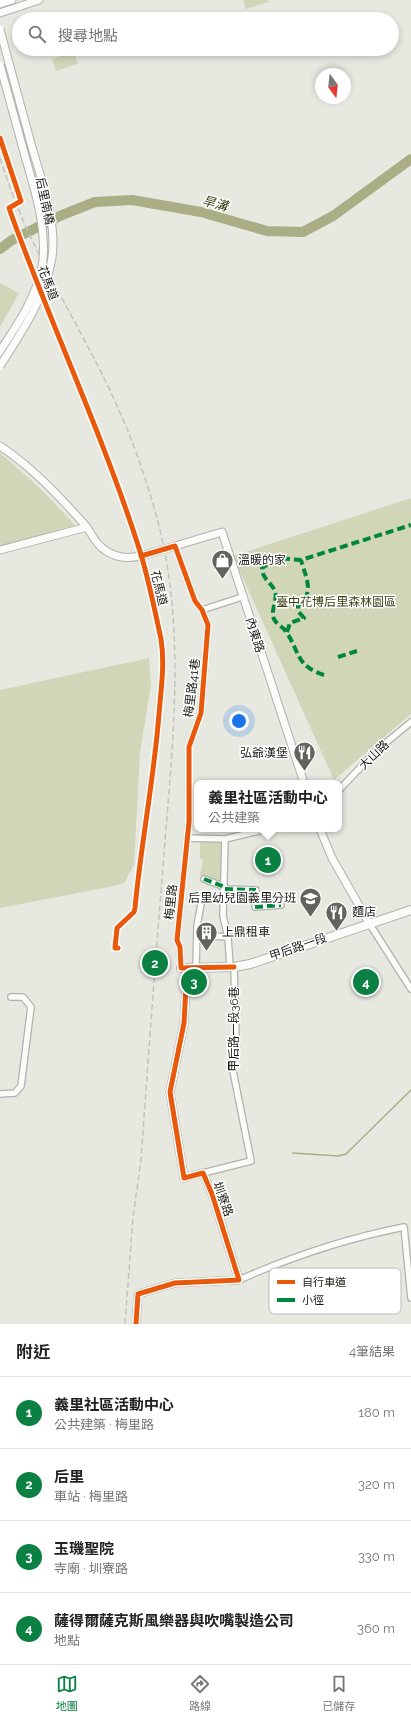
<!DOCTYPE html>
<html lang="zh-TW">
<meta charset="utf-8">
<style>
body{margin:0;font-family:Raleway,"Noto Sans TC",sans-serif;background:#f6f6f6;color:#222}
.compass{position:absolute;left:315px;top:68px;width:36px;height:36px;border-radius:50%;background:#fff;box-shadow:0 2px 6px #0003;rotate:165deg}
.you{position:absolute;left:239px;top:721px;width:14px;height:14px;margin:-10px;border:3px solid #fff;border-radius:50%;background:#1a73e8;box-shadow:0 0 0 6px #1a73e833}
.badge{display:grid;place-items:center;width:26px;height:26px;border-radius:50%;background:#0b8043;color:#fff;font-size:13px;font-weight:700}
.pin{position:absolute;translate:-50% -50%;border:2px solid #fff;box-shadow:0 1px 4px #0006}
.popup{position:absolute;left:194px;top:780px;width:148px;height:52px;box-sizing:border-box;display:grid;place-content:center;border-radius:8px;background:#fff;filter:drop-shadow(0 1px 3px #0005);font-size:13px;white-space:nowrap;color:#767676}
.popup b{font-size:15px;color:#222}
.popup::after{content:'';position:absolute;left:50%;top:100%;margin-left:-8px;border:8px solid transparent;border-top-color:#fff}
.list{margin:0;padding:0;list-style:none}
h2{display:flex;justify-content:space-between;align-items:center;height:52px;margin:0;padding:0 16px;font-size:17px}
h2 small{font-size:13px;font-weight:400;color:#767676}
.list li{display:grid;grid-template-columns:26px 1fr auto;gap:12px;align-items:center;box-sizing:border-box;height:72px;padding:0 16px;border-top:1px solid #e0e0e0}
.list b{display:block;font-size:15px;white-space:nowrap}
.list p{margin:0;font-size:13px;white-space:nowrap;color:#767676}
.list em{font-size:13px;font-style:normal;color:#767676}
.icon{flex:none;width:22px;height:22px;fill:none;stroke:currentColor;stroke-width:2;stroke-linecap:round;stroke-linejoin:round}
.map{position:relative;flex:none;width:411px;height:1324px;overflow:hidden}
.search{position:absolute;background:#fff;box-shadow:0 2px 6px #0003;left:12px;right:12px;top:12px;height:44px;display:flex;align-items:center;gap:10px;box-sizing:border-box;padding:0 14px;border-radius:22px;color:#767676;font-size:15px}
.sheet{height:340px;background:#fff}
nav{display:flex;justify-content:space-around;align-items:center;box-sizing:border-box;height:56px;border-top:1px solid #e0e0e0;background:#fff;font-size:11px;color:#767676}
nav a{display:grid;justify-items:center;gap:2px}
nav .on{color:#0b8043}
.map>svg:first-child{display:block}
</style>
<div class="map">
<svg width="411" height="1324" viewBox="0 0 411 1324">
<rect width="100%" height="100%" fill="#e7e8e0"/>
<path fill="#d2d6b8" d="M243,0H268L269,2L246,9Z
M74,52L78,64L56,71L52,59Z
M0,283L19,293L0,327Z
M0,453L41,489L75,525L0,546Z
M411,498V714L334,780L233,556Z
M149,658L151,685L140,752L134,865L124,883L109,887L0,908V690Z
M200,840L223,842L222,882L200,876L203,860L200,859Z"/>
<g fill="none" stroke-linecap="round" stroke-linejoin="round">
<path stroke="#a9ae84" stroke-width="1.5" d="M293,1153L338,1156L346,1154L411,1090"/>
<path stroke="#a9ae84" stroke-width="10" d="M0,249L12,240L62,215L95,202L132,200L201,212L267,231L303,232L333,216L411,159"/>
<defs>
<path id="minor" d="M175,546L195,601L202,610L208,625L201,713L189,747V822L177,940L180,947L181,968
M202,610L242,597
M339,790L376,751L411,722
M187,838L225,839
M204,879L225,887
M225,889L256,890
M255,907L281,905
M369,923L411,989
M212,936L228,937
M230,967L228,937L223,916L225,839L267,829
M196,968L197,926L202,898
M0,1094L15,1093L21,1086L31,1007L23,997H11
M203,1173L251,1161L232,1066L236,1037L234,967
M239,1280C291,1257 348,1238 404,1227L411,1298"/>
<path id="tertiary" d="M0,4L12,0
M0,13L39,0
M0,446C32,467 59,496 85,525C91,532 94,541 101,547C114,558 126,559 141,556
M175,546L222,532L304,783
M0,550L87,527
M320,829L332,858L369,923
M136,1324L138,1294L175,1283L239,1280L212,1194L203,1173L184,1178L170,1092L184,1023L187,968"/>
<path id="secondary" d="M181,968L234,967L250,964L411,910"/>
</defs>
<use href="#minor" stroke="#b1b2ac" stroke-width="8"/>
<use href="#tertiary" stroke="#b1b2ac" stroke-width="9"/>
<use href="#secondary" stroke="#b1b2ac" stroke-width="10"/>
<use href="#minor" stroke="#fbfcfa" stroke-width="5.5"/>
<use href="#tertiary" stroke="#fbfcfa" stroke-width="7"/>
<use href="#secondary" stroke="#fbfcfa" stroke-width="8"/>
<path stroke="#c2c2c0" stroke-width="1.5" stroke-dasharray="6 3" stroke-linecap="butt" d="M0,158C10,189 22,221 37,250C63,303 94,354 118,408C133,441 145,476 155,511C187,622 173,739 164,853C156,955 148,1058 141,1160L133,1217L125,1324"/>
<defs>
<path id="tertiary-bridge" d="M0,29C10,68 21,106 31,144C41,179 59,226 51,263C43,301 21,333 0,366
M0,65C8,95 17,126 25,156C35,192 48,229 42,267C36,298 17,325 0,351
M141,556L175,546"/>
</defs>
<use href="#tertiary-bridge" stroke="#b1b2ac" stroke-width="9" stroke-linecap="butt"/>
<use href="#tertiary-bridge" stroke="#fbfcfa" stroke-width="7"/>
<path stroke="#00873e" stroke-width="4" stroke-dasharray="8 4" stroke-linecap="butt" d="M287,632L290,623L304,618L298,611V606C315,593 306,578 301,560
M338,657L357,651
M324,675C296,666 300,653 287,633C284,627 277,625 274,619C270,610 278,600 275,591C271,582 262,579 262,568L277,558L301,560L411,525
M204,879L225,887
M225,889L256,890
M255,907L281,905"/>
<defs>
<path id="cycleway" d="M0,138L21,201L9,208C49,321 101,430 138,545C148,575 154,607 161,639C165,664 161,689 159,714C154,779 141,843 135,908L134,912L117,928L115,948H118
M141,556L175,546L195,601L202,610L208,625L201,713L189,747V822L177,940L180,947L181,968L234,967
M136,1324L138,1294L175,1283L239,1280L212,1194L203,1173L184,1178L170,1092L184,1023L187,968"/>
</defs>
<use href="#cycleway" stroke="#fff" stroke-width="8"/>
<use href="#cycleway" stroke="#e8590c" stroke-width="5"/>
</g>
<defs>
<symbol id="shop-pin" viewBox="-11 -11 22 30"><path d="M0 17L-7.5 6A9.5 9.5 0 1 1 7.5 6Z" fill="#62635d" stroke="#fff"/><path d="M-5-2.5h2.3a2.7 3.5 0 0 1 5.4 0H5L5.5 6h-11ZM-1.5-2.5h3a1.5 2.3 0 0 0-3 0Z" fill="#fff"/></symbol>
<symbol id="restaurant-pin" viewBox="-11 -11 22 30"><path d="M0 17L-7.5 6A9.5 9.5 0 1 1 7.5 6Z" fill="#62635d" stroke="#fff"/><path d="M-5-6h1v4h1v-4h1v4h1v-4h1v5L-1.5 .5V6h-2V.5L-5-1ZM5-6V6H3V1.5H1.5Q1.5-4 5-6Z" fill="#fff"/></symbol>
<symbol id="school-pin" viewBox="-11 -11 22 30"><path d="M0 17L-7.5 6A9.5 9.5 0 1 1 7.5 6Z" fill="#62635d" stroke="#fff"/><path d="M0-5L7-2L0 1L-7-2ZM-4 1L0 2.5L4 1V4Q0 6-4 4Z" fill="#fff"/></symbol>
<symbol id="building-pin" viewBox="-11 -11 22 30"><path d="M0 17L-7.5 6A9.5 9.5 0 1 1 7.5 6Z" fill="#62635d" stroke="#fff"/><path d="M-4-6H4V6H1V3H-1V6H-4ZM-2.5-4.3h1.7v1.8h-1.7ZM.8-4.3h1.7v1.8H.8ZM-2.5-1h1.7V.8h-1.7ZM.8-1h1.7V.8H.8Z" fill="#fff"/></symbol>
</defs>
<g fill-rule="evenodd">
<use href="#shop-pin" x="210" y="548" width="25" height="34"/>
<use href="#restaurant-pin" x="292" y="740" width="25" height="34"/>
<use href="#school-pin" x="298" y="886" width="25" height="34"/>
<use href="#restaurant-pin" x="324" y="900" width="25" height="34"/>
<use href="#building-pin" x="194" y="920" width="25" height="34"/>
</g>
<g text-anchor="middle" stroke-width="3" stroke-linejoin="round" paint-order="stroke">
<g font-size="12" fill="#1b1b16" stroke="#fff">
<text transform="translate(45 201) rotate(78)" y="4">后里南橋</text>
<text transform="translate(48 283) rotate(69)" y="4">花馬道</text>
<text transform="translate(159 588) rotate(76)" y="4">花馬道</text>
<text transform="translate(255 635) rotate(72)" y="4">內東路</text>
<text transform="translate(192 688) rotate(-83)" y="4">梅里路41巷</text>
<text transform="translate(374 755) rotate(-44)" y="4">大山路</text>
<text transform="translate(171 902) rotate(-84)" y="4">梅里路</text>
<text transform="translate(298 947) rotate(-19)" y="4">甲后路一段</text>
<text transform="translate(234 1029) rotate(-90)" y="4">甲后路一段36巷</text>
<text transform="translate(223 1199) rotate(70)" y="4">圳寮路</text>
</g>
<g font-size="12" fill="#1b1b16" stroke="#fff" text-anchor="start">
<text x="238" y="564">溫暖的家</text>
<text x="288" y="757" text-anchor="end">弘爺漢堡</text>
<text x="296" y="902" text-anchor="end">后里幼兒園義里分班</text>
<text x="352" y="916">麵店</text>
<text x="222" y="936">上鼎租車</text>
</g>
<g font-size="12" fill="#3e4317" stroke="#fff">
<text x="336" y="606">臺中花博后里森林園區</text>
</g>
<g font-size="13" font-style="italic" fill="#3b3f14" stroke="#fff">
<text transform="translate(215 203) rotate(15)" y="5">旱溝</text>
</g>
</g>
<rect x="269" y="1268" width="132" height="46" rx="6" fill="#fff" stroke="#bbbbb9" stroke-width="1"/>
<rect x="277" y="1280" width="18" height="4" fill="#e8590c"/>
<rect x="277" y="1298" width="18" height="4" fill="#00873e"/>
<g font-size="11" fill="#1b1b16">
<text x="302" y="1286">自行車道</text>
<text x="302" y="1304">小徑</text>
</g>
</svg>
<svg class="compass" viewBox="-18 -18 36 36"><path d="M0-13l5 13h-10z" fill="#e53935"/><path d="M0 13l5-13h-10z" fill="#767676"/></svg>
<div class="you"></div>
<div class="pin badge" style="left:268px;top:860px">1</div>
<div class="popup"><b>義里社區活動中心</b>公共建築</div>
<div class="pin badge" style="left:155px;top:963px">2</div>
<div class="pin badge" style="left:194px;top:982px">3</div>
<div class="pin badge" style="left:366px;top:982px">4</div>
<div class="search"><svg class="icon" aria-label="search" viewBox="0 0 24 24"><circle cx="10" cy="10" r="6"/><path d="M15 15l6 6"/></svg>搜尋地點</div>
</div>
<section class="sheet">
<h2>附近<small>4筆結果</small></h2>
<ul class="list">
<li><span class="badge">1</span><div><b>義里社區活動中心</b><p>公共建築 · 梅里路</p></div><em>180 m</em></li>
<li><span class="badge">2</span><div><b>后里</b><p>車站 · 梅里路</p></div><em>320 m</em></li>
<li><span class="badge">3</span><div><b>玉璣聖院</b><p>寺廟 · 圳寮路</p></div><em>330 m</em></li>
<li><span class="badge">4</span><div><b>薩得爾薩克斯風樂器與吹嘴製造公司</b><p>地點</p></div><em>360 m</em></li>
</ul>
</section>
<nav>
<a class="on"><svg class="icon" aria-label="map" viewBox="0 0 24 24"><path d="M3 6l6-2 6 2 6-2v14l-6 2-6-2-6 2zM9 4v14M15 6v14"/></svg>地圖</a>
<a><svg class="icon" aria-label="directions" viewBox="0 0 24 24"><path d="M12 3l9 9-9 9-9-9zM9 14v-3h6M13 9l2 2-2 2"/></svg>路線</a>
<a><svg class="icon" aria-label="saved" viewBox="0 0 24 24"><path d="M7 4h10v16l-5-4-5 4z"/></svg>已儲存</a>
</nav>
